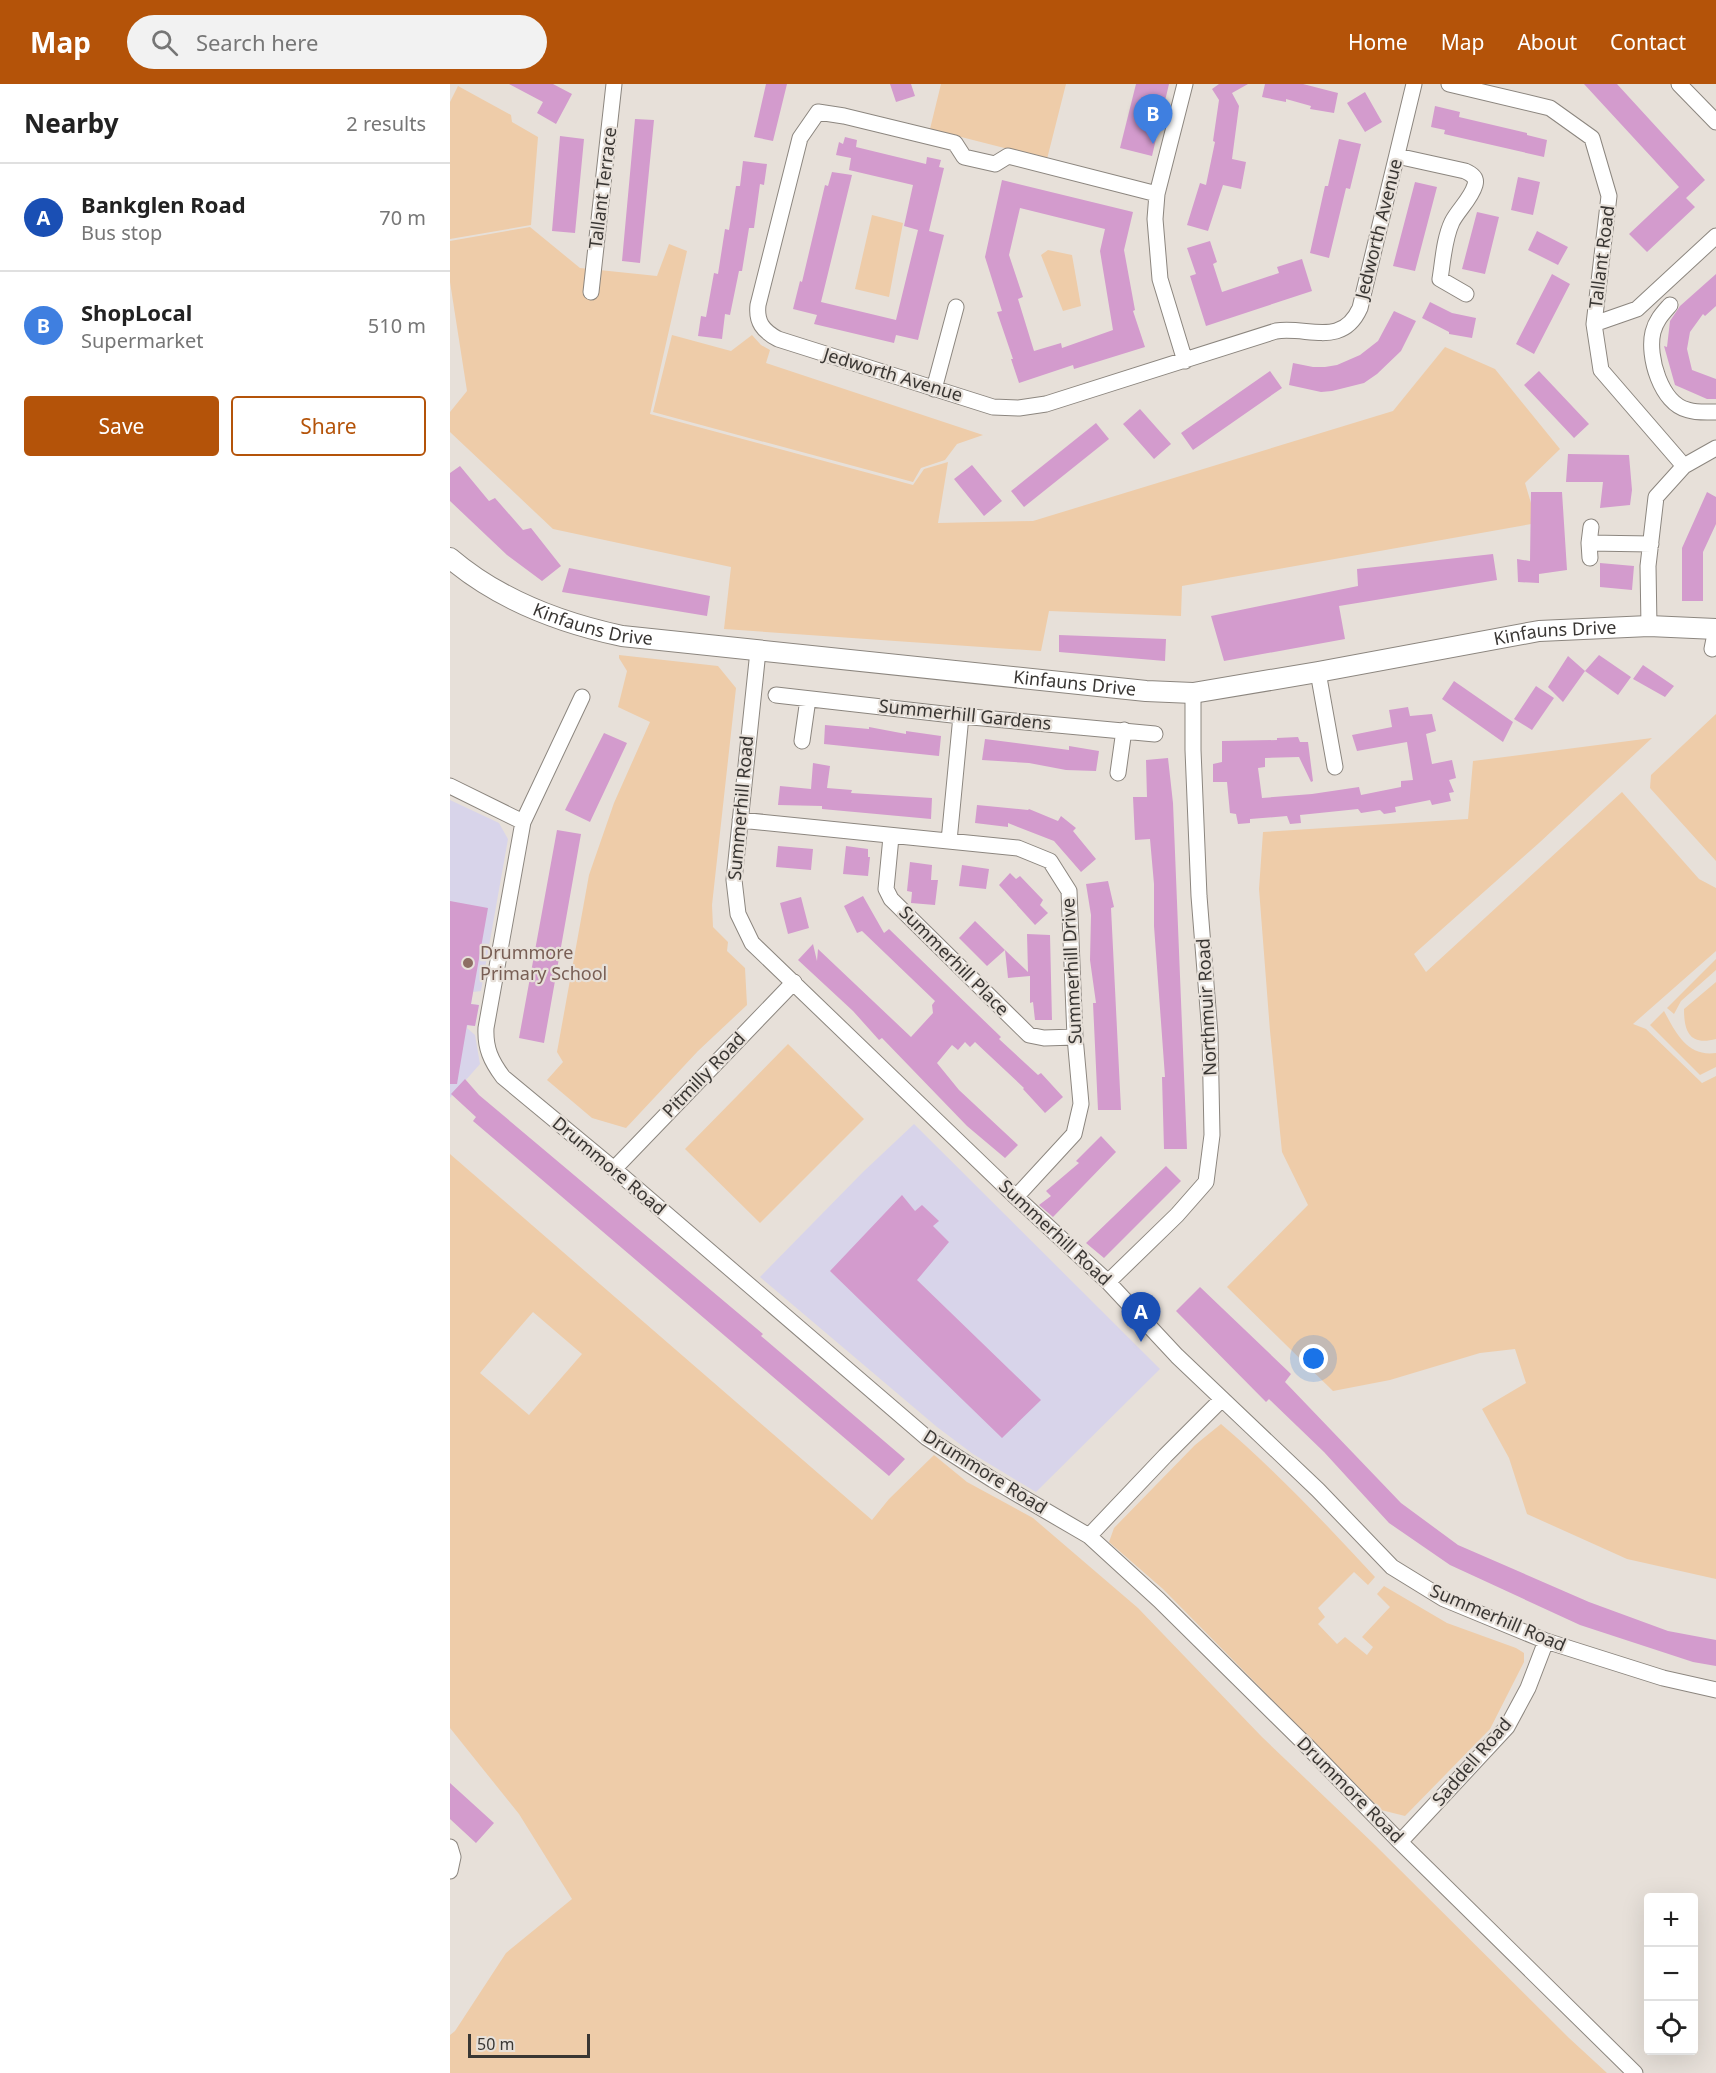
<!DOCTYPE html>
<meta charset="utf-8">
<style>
body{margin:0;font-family:"Noto Sans",sans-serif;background:#f2f2f2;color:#222}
.controls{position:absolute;right:18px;bottom:18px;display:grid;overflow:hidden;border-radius:6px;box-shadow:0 6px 24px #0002}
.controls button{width:54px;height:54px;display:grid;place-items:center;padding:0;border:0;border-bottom:2px solid #e0e0e0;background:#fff;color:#222;font:30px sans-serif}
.scale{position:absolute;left:18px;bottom:15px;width:122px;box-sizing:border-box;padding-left:6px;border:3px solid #393633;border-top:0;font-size:16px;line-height:21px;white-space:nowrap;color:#393633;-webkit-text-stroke:4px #e7e0d9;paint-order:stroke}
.you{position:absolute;left:864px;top:1275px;width:21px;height:21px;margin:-15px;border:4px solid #fff;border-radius:50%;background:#1a73e8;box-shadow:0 0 0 9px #1a73e833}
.badge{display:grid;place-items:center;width:39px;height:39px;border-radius:50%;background:#b45309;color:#fff;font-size:20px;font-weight:700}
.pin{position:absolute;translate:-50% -50px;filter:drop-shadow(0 2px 3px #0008)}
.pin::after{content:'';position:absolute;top:32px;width:21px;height:18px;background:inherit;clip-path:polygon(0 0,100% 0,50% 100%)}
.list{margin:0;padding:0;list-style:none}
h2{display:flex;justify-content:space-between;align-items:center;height:78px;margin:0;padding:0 24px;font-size:26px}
h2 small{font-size:20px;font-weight:400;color:#767676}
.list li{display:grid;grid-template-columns:39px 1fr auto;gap:18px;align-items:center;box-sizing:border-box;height:108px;padding:0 24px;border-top:2px solid #e0e0e0}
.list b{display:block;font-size:22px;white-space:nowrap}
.list p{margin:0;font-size:20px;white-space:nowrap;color:#767676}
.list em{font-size:20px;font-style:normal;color:#767676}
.actions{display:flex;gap:12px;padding:18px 24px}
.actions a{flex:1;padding:14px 0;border:2px solid #b45309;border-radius:6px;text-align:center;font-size:21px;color:#b45309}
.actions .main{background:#b45309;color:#fff}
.icon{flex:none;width:33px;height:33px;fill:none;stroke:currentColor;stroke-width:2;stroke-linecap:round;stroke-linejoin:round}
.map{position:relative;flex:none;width:1266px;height:1989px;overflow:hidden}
header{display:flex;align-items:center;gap:36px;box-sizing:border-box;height:84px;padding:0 30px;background:#b45309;color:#fff}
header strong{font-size:28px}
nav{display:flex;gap:33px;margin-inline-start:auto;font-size:21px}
.search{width:420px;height:54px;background:#f2f2f2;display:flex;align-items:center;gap:15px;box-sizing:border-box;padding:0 21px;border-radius:33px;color:#767676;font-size:22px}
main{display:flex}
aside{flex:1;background:#fff}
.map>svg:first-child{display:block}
</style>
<header>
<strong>Map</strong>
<div class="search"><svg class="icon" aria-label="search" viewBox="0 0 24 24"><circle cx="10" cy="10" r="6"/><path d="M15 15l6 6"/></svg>Search here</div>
<nav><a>Home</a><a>Map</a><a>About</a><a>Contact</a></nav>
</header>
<main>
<aside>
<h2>Nearby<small>2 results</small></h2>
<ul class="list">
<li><span class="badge" style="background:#1a4fb4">A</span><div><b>Bankglen Road</b><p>Bus stop</p></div><em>70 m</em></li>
<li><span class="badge" style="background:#3f7fe0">B</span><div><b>ShopLocal</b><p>Supermarket</p></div><em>510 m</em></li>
</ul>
<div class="actions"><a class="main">Save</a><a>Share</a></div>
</aside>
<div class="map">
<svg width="1266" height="1989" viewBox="0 0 1266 1989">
<rect width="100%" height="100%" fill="#e7e0d9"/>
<path fill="#d8d4ea" d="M0,716L49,739L58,755L31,907L23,908L21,920L29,921L25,942L18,941L17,944L25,951L30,980L0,1014Z
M464,1040L710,1285L586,1408L523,1370L487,1343L310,1193L413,1088Z"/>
<path fill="#eecca9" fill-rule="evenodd" d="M491,0H616L597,75L480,45Z
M8,2L61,31L62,38L88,53L81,141L0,155V18Z
M422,131L453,139L439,213L405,205Z
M80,143L130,184L207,192L219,160L237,167L200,330L463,401L474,385L498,378L488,439L583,437L943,327L995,263L1045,285L1110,365L1075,399L1087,439L732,502L731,532L599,527L591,567L274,545L281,483L103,445L0,348V328L17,307L0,198V157Z
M598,166L622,171L631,222L613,227L591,171Z
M222,251L281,267L302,251L311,261L320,266L316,279L533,351L507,360L495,376L471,384L463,398L203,328Z
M169,571L268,582L286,604L262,821L263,843L278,858L277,867L295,884L297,921L248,967L176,1044L142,1034L97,996L113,978L107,968L139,791L164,719L200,638L168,623L177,587L169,574Z
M1266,630V777L1200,704L1201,691Z
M1202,654L1089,759L964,870L976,888L1172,708L1249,795L1266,804V867L1183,940L1196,945L1252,999L1266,992V1495L1177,1475L1077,1430L1059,1374L1032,1325L1076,1299L1065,1265L1030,1269L940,1296L883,1307L777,1203L858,1121L832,1068L820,947L809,805L813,748L1018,735L1023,677Z
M1266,875V886L1231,917L1224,930L1217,924Z
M1266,898V955C1240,962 1234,948 1234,925Z
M1214,927C1226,949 1237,973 1266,969V983L1250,991L1200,941Z
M338,960L414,1035L310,1139L235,1065Z
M0,1070L422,1436L439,1415L484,1371L517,1398L583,1434L688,1524L812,1653L925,1761L1119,1954L1157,1989H0V1951L5,1947L56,1869L122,1815L69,1730L0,1644ZM83,1228L132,1270L79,1331L30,1289Z
M771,1340C826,1387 876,1440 925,1493L918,1501L904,1488L868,1524L875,1533L868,1540L887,1560L895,1553L917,1571L923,1563L912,1553L940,1523L927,1510L934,1502L997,1539L1066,1564L1074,1569V1578L1040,1645L955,1732L931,1726L713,1505L659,1458L664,1444L745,1361Z"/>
<path fill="#d39bcd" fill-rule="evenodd" d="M59,0H103L122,10L106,40L87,29L93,18Z
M316,0H337L323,57L304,53Z
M440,0H461L465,12L446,18Z
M686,0H719L702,72L670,64Z
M769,0H798L782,9L789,22L782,75L796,78L791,105L773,101L758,147L737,141L750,99L756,101L765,58L763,57L769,16L762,5Z
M815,0H853L888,9L884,29L860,25L861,22L836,15V18L812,13Z
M1134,0H1167L1255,96L1236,114L1245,123L1197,168L1179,150L1229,103Z
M915,8L932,38L915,48L897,19Z
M985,22L1010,28L1009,33L1077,49V51L1097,56L1094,73L994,50L995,46L981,43Z
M185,35L204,36L190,179L172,177Z
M110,52L134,55L125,149L102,147Z
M395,53L407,56L406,63L476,80L477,73L491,76L489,83L494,84L479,147L494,151L468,256L446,251L444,259L364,240L367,231L343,225L350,197L352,198L375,101L378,102L382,88L402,91L371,218L446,236L468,146L454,142L463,101L399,86L401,74L386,71L389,58L393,60Z
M889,55L911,60L900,105L896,104L879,174L860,169L875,102H878Z
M293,77L317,80L314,101L310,100L304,144H299L292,187H289L280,231L275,230L272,255L248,252L251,232L256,233L264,189L268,190L275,145L279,146L286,102H290Z
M1068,93L1090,98L1083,131L1061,126Z
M552,96L683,128L674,166L685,226L683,227L695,263L624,285L623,281L569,299L561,275H563L547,228L552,227L535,173ZM570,124L655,145L650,167L663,246L612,264L611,259L584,267L568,215L573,213L559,171Z
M965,98L987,103L965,187L943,182Z
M1027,128L1049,133L1035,190L1012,185Z
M1087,147L1118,163L1108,181L1078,166Z
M760,157L767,178L763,180L772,208L829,189L827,183L852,175L862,207L756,242L740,192L746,190L737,164Z
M1102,190L1120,200L1084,270L1066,260Z
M1266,190V222L1255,232L1253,230L1240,248L1237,265L1242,286L1266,295V315H1257L1225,301L1214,262L1217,263L1220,237L1230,222Z
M980,218L1002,229L1026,234L1022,254L999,250V248L972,234Z
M944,227L966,237L951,267L927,290L914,299L882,307L871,308L839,301L843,279L863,283H875L887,281L910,271L928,257Z
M820,287L832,304L743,366L731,349Z
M1089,287L1139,340L1124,354L1074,301Z
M690,325L721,360L704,375L673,340Z
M646,339L659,355L574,423L561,407Z
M1118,370L1179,371L1182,406L1180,421L1150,424L1153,398H1116Z
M522,381L552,417L534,432L504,395Z
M10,382L39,417L45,414L73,446L81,444L111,482L92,497L57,471L0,417V389Z
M1081,408H1112L1117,486L1089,490V499L1068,498L1067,475L1080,477Z
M1257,408L1266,413V440L1253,468V517H1232V464Z
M1043,470L1047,496L889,522L895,555L774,577L761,532L908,502L907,485Z
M1150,479L1184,482L1182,506L1150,503Z
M119,484L260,512L257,532L112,508Z
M609,551L716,555L715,577L609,568Z
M1149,571L1181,593L1168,611L1135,587Z
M1118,572L1135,587L1113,618L1098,603Z
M1193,581L1224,602L1215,613L1183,595Z
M1004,597L1063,638L1053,658L992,615Z
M1086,602L1104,614L1082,646L1064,635Z
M958,623L960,632L982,630L986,647L976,650L982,680L1002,676L1006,694L999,696L1004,708L999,709L1001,717L982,721L980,716L945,723L946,728L934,730L930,726L911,729L908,725L850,731L851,739L840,740L837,732L800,735V739L788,740L786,730L780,729L777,698H763V680L772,678V657L827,656V654L848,653L850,658H858L863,697L861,698L849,673L815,674V683L808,684L812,714L862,710L909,703L911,711L951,703V697L963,696L957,658L907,667L902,651L942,643L939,626Z
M375,641L419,645V643L456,650V647L491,652L489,672L374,660Z
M154,649L177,659L140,738L115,726Z
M535,655L619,666V662L649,667L646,687L616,686L579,679L532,676Z
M718,674L723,719L737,1065H714L712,993H715L704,842V800L700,755L685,756L683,713H697L696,676Z
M363,679L380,682L377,704L402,706L401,709L482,714L481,735L372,725V722L328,721L330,702L361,705Z
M527,721L578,726L579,725L608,737L611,732L626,744L623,747L646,775L631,788L604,757L558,739V743L525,739Z
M107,746L131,750L94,959L69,954Z
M328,762L363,765L361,786L326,783Z
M396,762L418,765V773H420L418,792L393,790Z
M460,778L482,781L481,796H488L485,821L461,819L462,808L457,807Z
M512,781L539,785L536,805L509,802Z
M560,789L566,795L570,792L593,816L590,821L598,829L585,841L549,801Z
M658,797L664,823L661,824L671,1026H648L643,919H646L640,876L641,831L636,800Z
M413,812L434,849L439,845L551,953L549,955L588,991L591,989L613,1013L595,1029L573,1005L574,1004L525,958L520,963L515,958L508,966L502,961L487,979L509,1006L568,1061L555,1074L517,1042L432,954L429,956L403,927L348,876L363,860L367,877L368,865L461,953L483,929L482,921L485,917L412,847L407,849L394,822Z
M351,813L359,844L338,850L330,819Z
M0,817L38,824L21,920L29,921L25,942L17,941L7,1000H0Z
M525,837L555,866L537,882L509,854Z
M577,850L600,851L602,936H585L583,918L580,919V892L558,894L555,866L578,888Z
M15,995L29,1011L313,1250L311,1252L455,1375L439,1392L23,1037L26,1033L1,1010Z
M651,1052L666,1068L603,1133L589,1121L601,1112L596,1107L629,1079L626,1077Z
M716,1082L731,1097L654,1174L636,1159Z
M452,1111L465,1127L472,1121L489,1137L483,1142L499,1158L467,1196L591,1316L552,1354L380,1187Z
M750,1203L841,1290L835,1298L951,1419L1008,1461L1139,1518L1218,1547L1266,1556V1582L1243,1578L1130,1541L1000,1481L939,1439L874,1368L819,1315L816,1318L726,1227Z
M0,1699L44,1739L26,1759L0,1735Z"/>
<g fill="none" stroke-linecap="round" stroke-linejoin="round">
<defs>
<path id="minor" d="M735,0L707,110L705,135L710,195L735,277
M999,0L1100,24L1142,54L1159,112L1144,240L1151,286L1234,382
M1229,0L1266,38
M947,72L1015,87C1022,90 1027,94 1025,101C1021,115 1008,126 1002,138C994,155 993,177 990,195L1016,210
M707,110L558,72L545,80L514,73L505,59L394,32L368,28L350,54L308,221C306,238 313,247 328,255L543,323L569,324L596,320L826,247C858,242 892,264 910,224L964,0
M141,208L164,0
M1220,221C1213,229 1206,236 1203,248C1197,272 1211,320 1238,326C1247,329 1257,328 1266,328
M1144,240L1187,225L1266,152
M484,305L506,223
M1139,459L1201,460
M1140,474L1139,459L1141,443
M1199,542L1198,482L1206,413L1234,382L1266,364
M1262,565L1266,545
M308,567L284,796L288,830L302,859L566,1113L658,1198L727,1272L868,1406L942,1483L994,1515L1096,1557L1213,1594L1266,1606
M868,588L885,683
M326,611L511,632L705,650
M132,613L73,738L36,944C35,964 41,977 53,993L164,1085L477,1354L543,1396L639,1452L709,1516L856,1661L950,1758L1185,1989
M352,657L358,615
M668,689L674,646
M0,702L73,738
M290,736L568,764L600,777L619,807L625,953L631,1020L624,1050L566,1113
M441,753L436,805L441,815L579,951L594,954L625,953
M499,757L511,632
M164,1085L344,898
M658,1198L727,1131L756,1098L762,1051L760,950L749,812L743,666V609
M639,1452L715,1372L772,1315
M950,1758L1057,1643L1078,1604L1096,1557
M0,1763L3,1773L0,1787"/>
<g id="tertiary">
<path id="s1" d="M0,474C48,515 111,539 172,552L696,607L743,609L868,588L1089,547L1199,542L1266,545"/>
</g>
</defs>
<use href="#minor" stroke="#8c867f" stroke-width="17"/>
<use href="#tertiary" stroke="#8c867f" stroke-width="22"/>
<use href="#minor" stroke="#fff" stroke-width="15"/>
<use href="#tertiary" stroke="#fff" stroke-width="20"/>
</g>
<circle fill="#8d6e63" stroke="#e7e0d9" stroke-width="2" cx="18" cy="879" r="6"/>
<g text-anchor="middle" stroke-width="4.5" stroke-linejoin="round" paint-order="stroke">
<g font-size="18" fill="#393633" stroke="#e7e0d9">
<text transform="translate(153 104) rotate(-83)" y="6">Tallant Terrace</text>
<text transform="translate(929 145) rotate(-76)" y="6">Jedworth Avenue</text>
<text transform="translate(1152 173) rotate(-83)" y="6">Tallant Road</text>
<text transform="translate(443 291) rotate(17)" y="6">Jedworth Avenue</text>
<text dy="6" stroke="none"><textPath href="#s1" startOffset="160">Kinfauns Drive</textPath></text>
<text dy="6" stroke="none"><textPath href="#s1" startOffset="1132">Kinfauns Drive</textPath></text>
<text dy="6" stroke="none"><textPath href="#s1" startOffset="646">Kinfauns Drive</textPath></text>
<text transform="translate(515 631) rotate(6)" y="6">Summerhill Gardens</text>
<text transform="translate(291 724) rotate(-85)" y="6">Summerhill Road</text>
<text transform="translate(504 877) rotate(45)" y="6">Summerhill Place</text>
<text transform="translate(622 887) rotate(-93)" y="6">Summerhill Drive</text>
<text transform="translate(757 923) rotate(-93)" y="6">Northmuir Road</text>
<text transform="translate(254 991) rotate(-46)" y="6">Pitmilly Road</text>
<text transform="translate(159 1082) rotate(40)" y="6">Drummore Road</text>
<text transform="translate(605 1149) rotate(43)" y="6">Summerhill Road</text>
<text transform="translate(535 1388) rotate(32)" y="6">Drummore Road</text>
<text transform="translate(1048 1534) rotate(23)" y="6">Summerhill Road</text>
<text transform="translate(1022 1678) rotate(-49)" y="6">Saddell Road</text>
<text transform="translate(900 1706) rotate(45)" y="6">Drummore Road</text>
</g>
<g font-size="18" fill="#785e54" stroke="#e7e0d9" text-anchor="start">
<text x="30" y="875">Drummore<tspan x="30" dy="21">Primary School</tspan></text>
</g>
</g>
</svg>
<div class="controls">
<button>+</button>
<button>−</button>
<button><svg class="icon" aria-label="locate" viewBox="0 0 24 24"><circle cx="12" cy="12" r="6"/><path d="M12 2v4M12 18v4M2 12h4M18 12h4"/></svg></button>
</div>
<div class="scale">50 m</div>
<div class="you"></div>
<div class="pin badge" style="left:691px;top:1258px;background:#1a4fb4">A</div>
<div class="pin badge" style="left:703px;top:60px;background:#3f7fe0">B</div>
</div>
</main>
